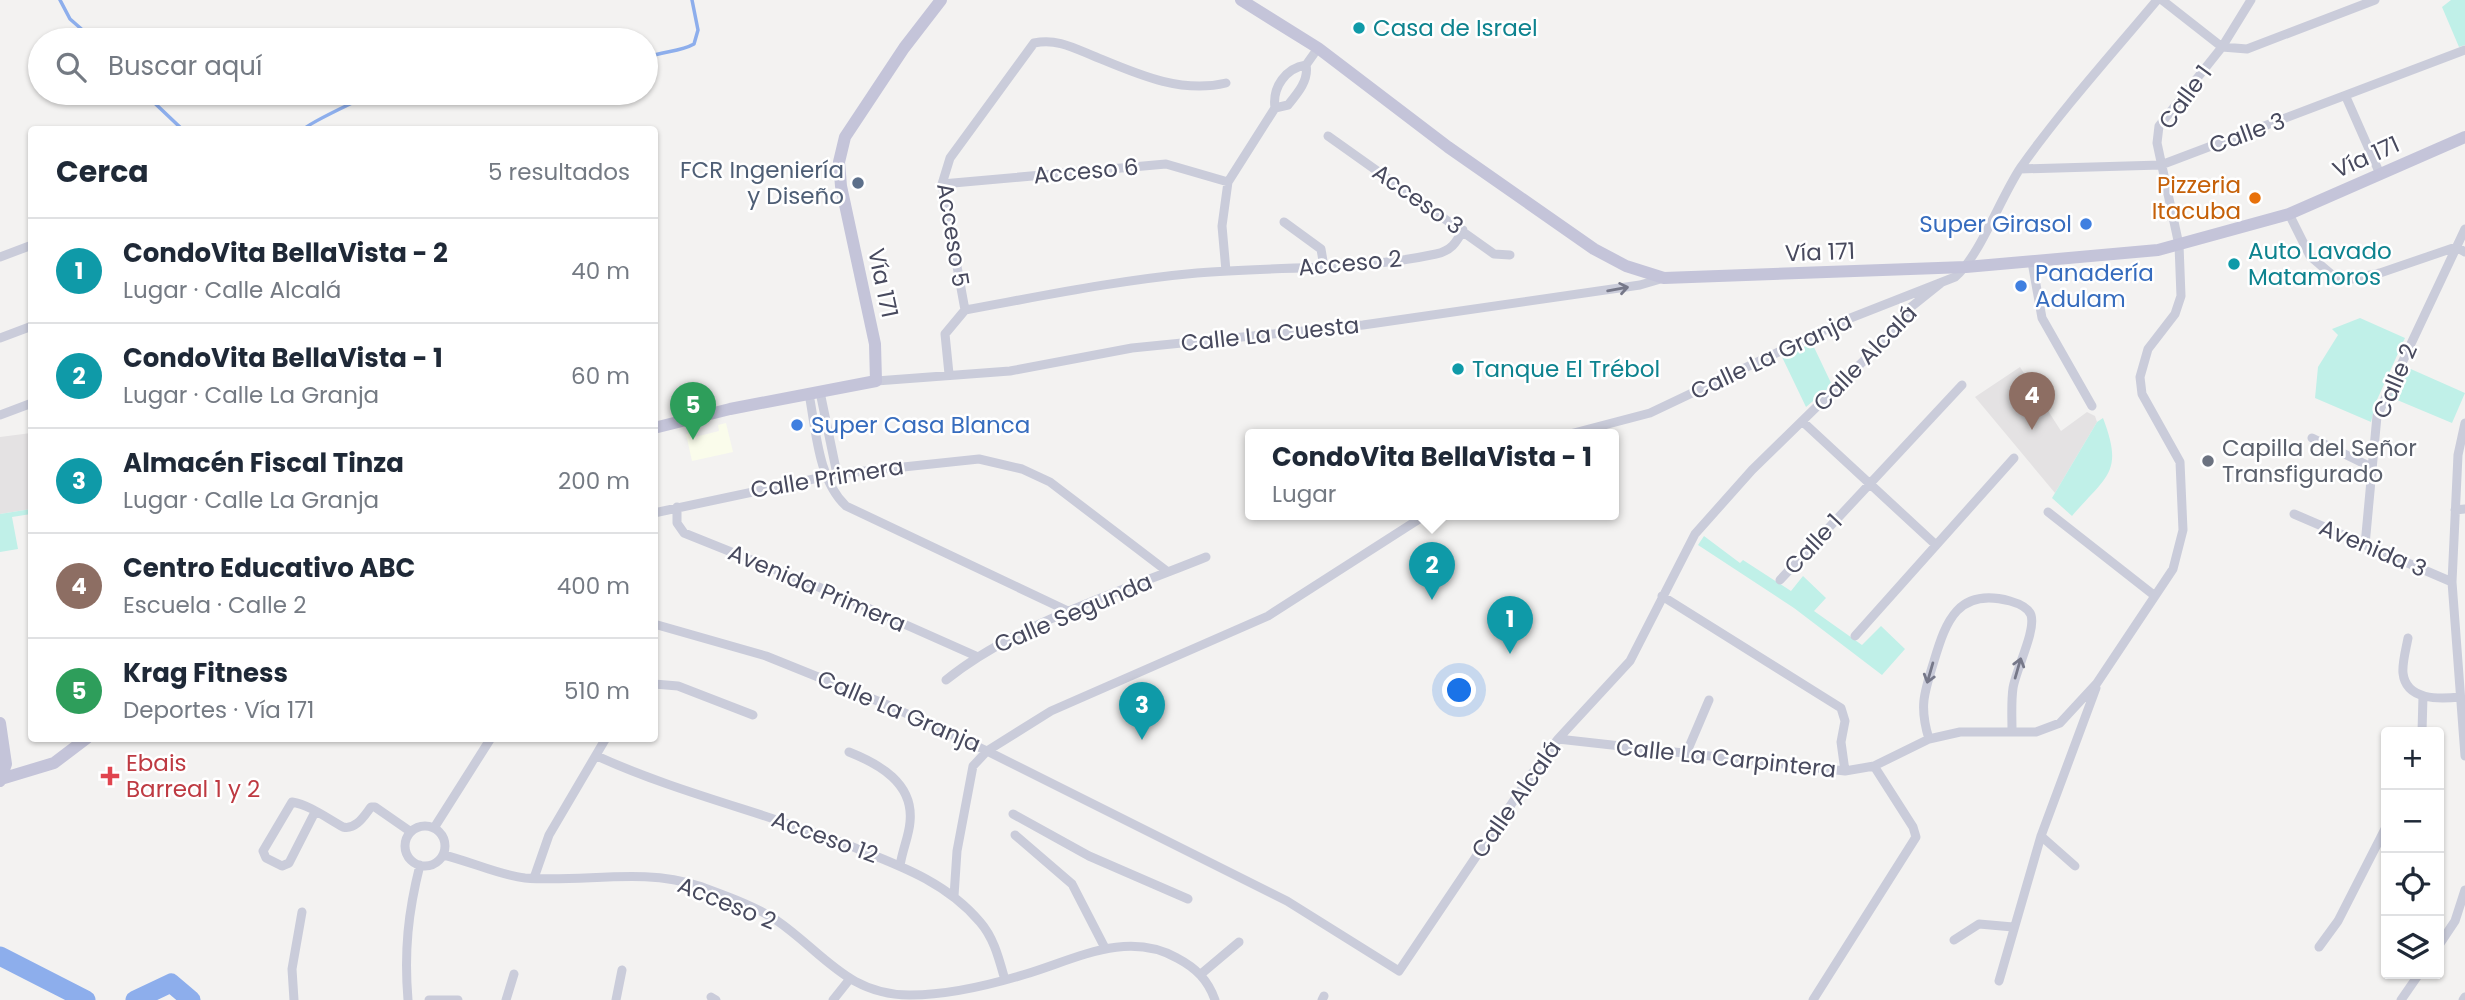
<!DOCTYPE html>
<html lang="es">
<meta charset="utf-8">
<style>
body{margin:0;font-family:Poppins,sans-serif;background:#f2f2f3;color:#1f2937}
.controls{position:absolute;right:21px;bottom:21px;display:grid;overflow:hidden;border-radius:7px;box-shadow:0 2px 5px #0004}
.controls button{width:63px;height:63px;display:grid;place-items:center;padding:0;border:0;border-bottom:2px solid #e0e1e3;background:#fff;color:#1f2937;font:35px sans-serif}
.you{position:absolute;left:1460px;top:691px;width:24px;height:24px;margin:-18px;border:5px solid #fff;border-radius:50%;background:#1a73e8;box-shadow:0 0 0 10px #1a73e833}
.badge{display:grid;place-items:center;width:46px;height:46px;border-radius:50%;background:#d93025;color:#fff;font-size:23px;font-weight:700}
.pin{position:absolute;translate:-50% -58px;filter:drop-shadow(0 2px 4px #0008)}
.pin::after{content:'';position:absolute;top:37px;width:24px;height:21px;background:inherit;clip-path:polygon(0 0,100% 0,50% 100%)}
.popup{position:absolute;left:1245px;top:429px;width:374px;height:91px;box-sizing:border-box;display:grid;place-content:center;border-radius:7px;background:#fff;filter:drop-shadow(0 2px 5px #0005);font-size:23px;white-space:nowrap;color:#747a83}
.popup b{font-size:26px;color:#1f2937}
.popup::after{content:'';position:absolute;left:50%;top:100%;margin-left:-14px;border:14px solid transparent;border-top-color:#fff}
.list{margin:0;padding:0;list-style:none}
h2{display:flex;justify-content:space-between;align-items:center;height:91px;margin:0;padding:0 28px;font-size:30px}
h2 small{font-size:23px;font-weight:400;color:#747a83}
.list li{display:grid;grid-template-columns:46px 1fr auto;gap:21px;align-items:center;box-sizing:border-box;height:105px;padding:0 28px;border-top:2px solid #e0e1e3}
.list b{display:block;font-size:26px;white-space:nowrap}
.list p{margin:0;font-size:23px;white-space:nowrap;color:#747a83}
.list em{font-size:23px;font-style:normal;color:#747a83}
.icon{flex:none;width:38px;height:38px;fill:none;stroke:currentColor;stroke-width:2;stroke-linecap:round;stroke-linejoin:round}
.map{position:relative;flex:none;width:2465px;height:1000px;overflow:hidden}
.search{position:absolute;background:#fff;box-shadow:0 2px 5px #0004;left:28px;top:28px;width:630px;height:77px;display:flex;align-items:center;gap:18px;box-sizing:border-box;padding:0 24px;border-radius:38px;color:#747a83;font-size:26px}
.panel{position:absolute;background:#fff;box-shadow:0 2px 5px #0004;left:28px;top:126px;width:630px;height:616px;border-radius:7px}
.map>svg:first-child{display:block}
</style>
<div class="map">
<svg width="2465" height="1000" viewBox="0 0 2465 1000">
<rect width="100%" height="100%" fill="#f3f2f1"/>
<path fill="#fafceb" d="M726,423L733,452L692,461L686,434L694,433L695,437L719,431L718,425Z"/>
<path fill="#e4e2e3" d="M2020,367L2061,431L2087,412L2095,416L2097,422L2055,493L1975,397Z
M31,433V509L0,514V437Z"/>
<path fill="#c0f0e8" d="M2451,0H2465V45L2459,47L2442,7Z
M2360,318L2405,338L2376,402L2371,422L2315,398L2318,367L2338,335L2332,329Z
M1812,343L1832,385L1806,407L1782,357Z
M2404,366L2465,393L2452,423L2390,397Z
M2103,418C2124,473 2107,475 2072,516L2052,498L2097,422Z
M31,509V514L12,517L18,549L0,552V514Z
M1704,536L1740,563L1743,560L1791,591L1803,576L1826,598L1814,611L1862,645L1881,626L1905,649L1882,675L1794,608L1698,545Z"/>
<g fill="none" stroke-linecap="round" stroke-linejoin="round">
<path stroke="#8daeec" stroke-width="3.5" d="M60,0L70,19L94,40
M646,58C662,51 680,52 694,44L698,30L692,0
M144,93L183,130
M303,130C307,123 360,100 372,93"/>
<path stroke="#8daeec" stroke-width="19" d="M0,956L86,1000
M135,1000L171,983L191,1000"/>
<path stroke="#caccda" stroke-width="9" d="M2162,0L2222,47L2247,49L2375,0
M1226,83C1181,94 1137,74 1096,57C1074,48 1057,38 1034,43L950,158L942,184L965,310C1042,296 1119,280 1197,273C1276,266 1358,271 1436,254C1451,251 1456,243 1463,230
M2346,97L2380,174
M1275,108L1288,105C1298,93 1309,80 1306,65L1318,48
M1328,136L1494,254L1510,255
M2020,169L2161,165L2465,50
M942,184L1166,164L1228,182
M2289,214L2310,256L2331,274L2347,280L2380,273L2456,247L2465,252
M1284,222L1321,249L1324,267
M0,257L32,245
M2032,262L2042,318L2092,406
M1226,271L1222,226L1228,182L1275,108C1272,87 1286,68 1306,65
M0,338L32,326
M949,374L945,334L965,310
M876,381L1010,371L1132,348L1363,325L1640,285L1664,278
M820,392L837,474
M809,394C816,430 818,480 846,506L1070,612
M0,415L32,403
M1803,422L1936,545
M2465,423L2458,455L2452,582L2465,756
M1570,434L1650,413L1848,319L1955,277C1980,256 2000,198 2021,167C2063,108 2111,55 2157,0
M2312,438L2371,467
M677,507V523L684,533L841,596L976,656
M2455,510L2465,509
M2048,512L2155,596
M654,513L837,474L979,459L1022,469L1050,482L1168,572
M2294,514L2452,582
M2365,545L2377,416L2465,229
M1780,580L1962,385
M1662,596L1841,708L1845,721L1841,742L1845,771
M654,624L766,656L890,706L987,751L1287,901L1399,971L1531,775L1558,739L1630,661L1695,534L1752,470L1886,339L1911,307L1941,283
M1855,636L2014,458
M2408,638C2406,649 2402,663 2403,673C2406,701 2440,699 2460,697
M946,680C1015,624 1123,591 1206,557
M654,684L678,686L753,715
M2422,732L2423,696
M1558,739L1845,771L1874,766L1929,739L1960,732H2036L2060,723L2097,683L2173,569L2183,530L2180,462L2142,394L2140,377L2148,349L2175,314L2181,296L2179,245L2157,143L2159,126L2222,47L2251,0
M1929,739C1919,707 1924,693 1934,661C1946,621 1958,587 2010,601C2017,603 2028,607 2031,615C2036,631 2016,669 2013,688C2011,702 2012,716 2012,731
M849,752C879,764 914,783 910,822C909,836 902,851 900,866
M1686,754L1709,700
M597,756C682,795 776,815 863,851C906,868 949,885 980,922C994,938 999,959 1005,980
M315,812L289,863L282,866L266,858L263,851L292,802C310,805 328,819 343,827C356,830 364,816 371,807H375L411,832
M1013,814L1089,856L1188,899
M405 846a20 20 0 1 1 40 0a20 20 0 1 1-40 0Z
M434,828L491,738
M1015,835L1072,884L1105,948
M2041,836L2075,866
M443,855C470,861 498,875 525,878C583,883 642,867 699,886C723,895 755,906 776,920C823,952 848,996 911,995C948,995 990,985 1026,974C1076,959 1127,930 1177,958C1196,968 1208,980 1215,1000
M534,878L549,835L606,738
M954,896L957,851L973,766L987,751L1051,711L1268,616L1427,514
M1954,940L1979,924L2013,927
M2439,945L2455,921L2465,890
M2319,947L2338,921L2386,827
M1201,974L1239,942
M1999,981L2041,836L2096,688
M711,997L716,1000
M294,1000L292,969L302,912
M408,1000C404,952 408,912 420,865
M429,1000H458
M506,1000L514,974
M616,1000L622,970
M833,1000L849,980
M1322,1000L1324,996
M1813,1000L1916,837L1913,827L1874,766
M2401,1000L2419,974
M2463,1000L2465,997"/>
<path stroke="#c4c4d9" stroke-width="12" d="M1241,0L1318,48L1448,147L1594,249L1626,266L1664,278L1966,267L2158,250L2289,214L2465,137
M654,428L730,409L876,381L875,344L841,186L839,162L845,137L904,48L941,0
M0,723L6,764L0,781
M1,779L54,763L87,738"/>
</g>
<defs><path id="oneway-shaft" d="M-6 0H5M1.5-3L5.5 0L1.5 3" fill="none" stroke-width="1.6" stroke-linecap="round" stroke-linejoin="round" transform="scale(1.75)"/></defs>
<g stroke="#767889">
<use href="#oneway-shaft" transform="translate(1618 289) rotate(-10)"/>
<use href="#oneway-shaft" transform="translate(2018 668) rotate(-74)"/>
<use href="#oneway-shaft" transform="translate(1930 673) rotate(106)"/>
</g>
<g fill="#0f9aa8" stroke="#fff" stroke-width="2.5">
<circle cx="1359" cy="28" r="7"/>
<circle cx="2234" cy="264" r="7"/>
<circle cx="1458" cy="369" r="7"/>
</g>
<circle fill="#5c6f8a" stroke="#fff" stroke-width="2.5" cx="858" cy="183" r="7"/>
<circle fill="#e8710a" stroke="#fff" stroke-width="2.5" cx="2255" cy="198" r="7"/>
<g fill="#3f7fe0" stroke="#fff" stroke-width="2.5">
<circle cx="2086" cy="224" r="7"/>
<circle cx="2021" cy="286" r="7"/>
<circle cx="797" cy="425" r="7"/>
</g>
<circle fill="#6b7280" stroke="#fff" stroke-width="2.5" cx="2208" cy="461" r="7"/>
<path fill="#e0444e" stroke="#fff" stroke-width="2.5" d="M106.5 765.5h7v7h7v7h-7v7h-7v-7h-7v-7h7z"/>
<g text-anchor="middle" stroke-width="5" stroke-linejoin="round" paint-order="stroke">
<g font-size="23" fill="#0d838f" stroke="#fff" text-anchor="start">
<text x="1373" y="36">Casa de Israel</text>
<text x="2248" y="259">Auto Lavado<tspan x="2248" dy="26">Matamoros</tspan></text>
<text x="1472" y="377">Tanque El Trébol</text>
</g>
<g font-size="23" fill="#484a5e" stroke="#fff">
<text transform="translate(2185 97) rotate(-54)" y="8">Calle 1</text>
<text transform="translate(2247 133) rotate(-20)" y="8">Calle 3</text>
<text transform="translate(2366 157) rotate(-24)" y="8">Vía 171</text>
<text transform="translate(1086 171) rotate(-5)" y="8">Acceso 6</text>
<text transform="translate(1418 199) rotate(35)" y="8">Acceso 3</text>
<text transform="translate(953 235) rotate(81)" y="8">Acceso 5</text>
<text transform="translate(1820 252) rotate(-2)" y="8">Vía 171</text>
<text transform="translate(1350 263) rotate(-5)" y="8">Acceso 2</text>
<text transform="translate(883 283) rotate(78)" y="8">Vía 171</text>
<text transform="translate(1270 334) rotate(-6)" y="8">Calle La Cuesta</text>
<text transform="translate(1771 356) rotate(-25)" y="8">Calle La Granja</text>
<text transform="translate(1865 358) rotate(-46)" y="8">Calle Alcalá</text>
<text transform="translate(2395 381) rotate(-67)" y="8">Calle 2</text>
<text transform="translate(827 478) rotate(-9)" y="8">Calle Primera</text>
<text transform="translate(1813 544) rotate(-47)" y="8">Calle 1</text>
<text transform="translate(2373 548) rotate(23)" y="8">Avenida 3</text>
<text transform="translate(817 588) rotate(23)" y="8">Avenida Primera</text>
<text transform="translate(1073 613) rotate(-23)" y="8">Calle Segunda</text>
<text transform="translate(899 711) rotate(23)" y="8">Calle La Granja</text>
<text transform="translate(1726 758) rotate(6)" y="8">Calle La Carpintera</text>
<text transform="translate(1516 799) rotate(-55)" y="8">Calle Alcalá</text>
<text transform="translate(825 837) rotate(20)" y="8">Acceso 12</text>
<text transform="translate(727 903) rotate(22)" y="8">Acceso 2</text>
</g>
<g font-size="23" fill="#4e5e75" stroke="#fff" text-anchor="end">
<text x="844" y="178">FCR Ingeniería<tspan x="844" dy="26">y Diseño</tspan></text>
</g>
<g font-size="23" fill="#c56008" stroke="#fff" text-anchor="end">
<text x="2241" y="193">Pizzeria<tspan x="2241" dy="26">Itacuba</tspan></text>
</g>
<g font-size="23" fill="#366cbe" stroke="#fff" text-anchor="start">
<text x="2072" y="232" text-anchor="end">Super Girasol</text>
<text x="2035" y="281">Panadería<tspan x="2035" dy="26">Adulam</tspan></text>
<text x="811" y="433">Super Casa Blanca</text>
</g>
<g font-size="23" fill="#5b616d" stroke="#fff" text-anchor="start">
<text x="2222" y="456">Capilla del Señor<tspan x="2222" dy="26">Transfigurado</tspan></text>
</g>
<g font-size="23" fill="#be3a42" stroke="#fff" text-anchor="start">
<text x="126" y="771">Ebais<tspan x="126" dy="26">Barreal 1 y 2</tspan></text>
</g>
</g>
</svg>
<div class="controls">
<button>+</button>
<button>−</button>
<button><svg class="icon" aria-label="locate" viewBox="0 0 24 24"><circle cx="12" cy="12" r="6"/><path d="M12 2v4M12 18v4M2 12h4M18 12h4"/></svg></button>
<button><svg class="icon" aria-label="layers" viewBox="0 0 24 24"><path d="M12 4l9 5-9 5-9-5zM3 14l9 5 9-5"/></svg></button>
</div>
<div class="you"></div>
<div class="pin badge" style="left:1510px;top:654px;background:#0f9aa8">1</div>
<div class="pin badge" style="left:1432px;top:600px;background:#0f9aa8">2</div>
<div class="popup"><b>CondoVita BellaVista - 1</b>Lugar</div>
<div class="pin badge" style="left:1142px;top:740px;background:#0f9aa8">3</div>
<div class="pin badge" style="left:2032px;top:430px;background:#8d6e63">4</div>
<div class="pin badge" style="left:693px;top:440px;background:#2e9e5b">5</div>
<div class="search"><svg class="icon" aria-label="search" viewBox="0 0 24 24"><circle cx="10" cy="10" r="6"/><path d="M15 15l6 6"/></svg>Buscar aquí</div>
<section class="panel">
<h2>Cerca<small>5 resultados</small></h2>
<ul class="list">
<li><span class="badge" style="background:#0f9aa8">1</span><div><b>CondoVita BellaVista - 2</b><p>Lugar · Calle Alcalá</p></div><em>40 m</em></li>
<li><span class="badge" style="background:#0f9aa8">2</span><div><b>CondoVita BellaVista - 1</b><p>Lugar · Calle La Granja</p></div><em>60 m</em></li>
<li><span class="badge" style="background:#0f9aa8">3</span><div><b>Almacén Fiscal Tinza</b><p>Lugar · Calle La Granja</p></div><em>200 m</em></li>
<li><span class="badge" style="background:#8d6e63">4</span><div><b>Centro Educativo ABC</b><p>Escuela · Calle 2</p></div><em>400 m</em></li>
<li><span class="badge" style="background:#2e9e5b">5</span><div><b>Krag Fitness</b><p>Deportes · Vía 171</p></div><em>510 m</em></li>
</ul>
</section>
</div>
